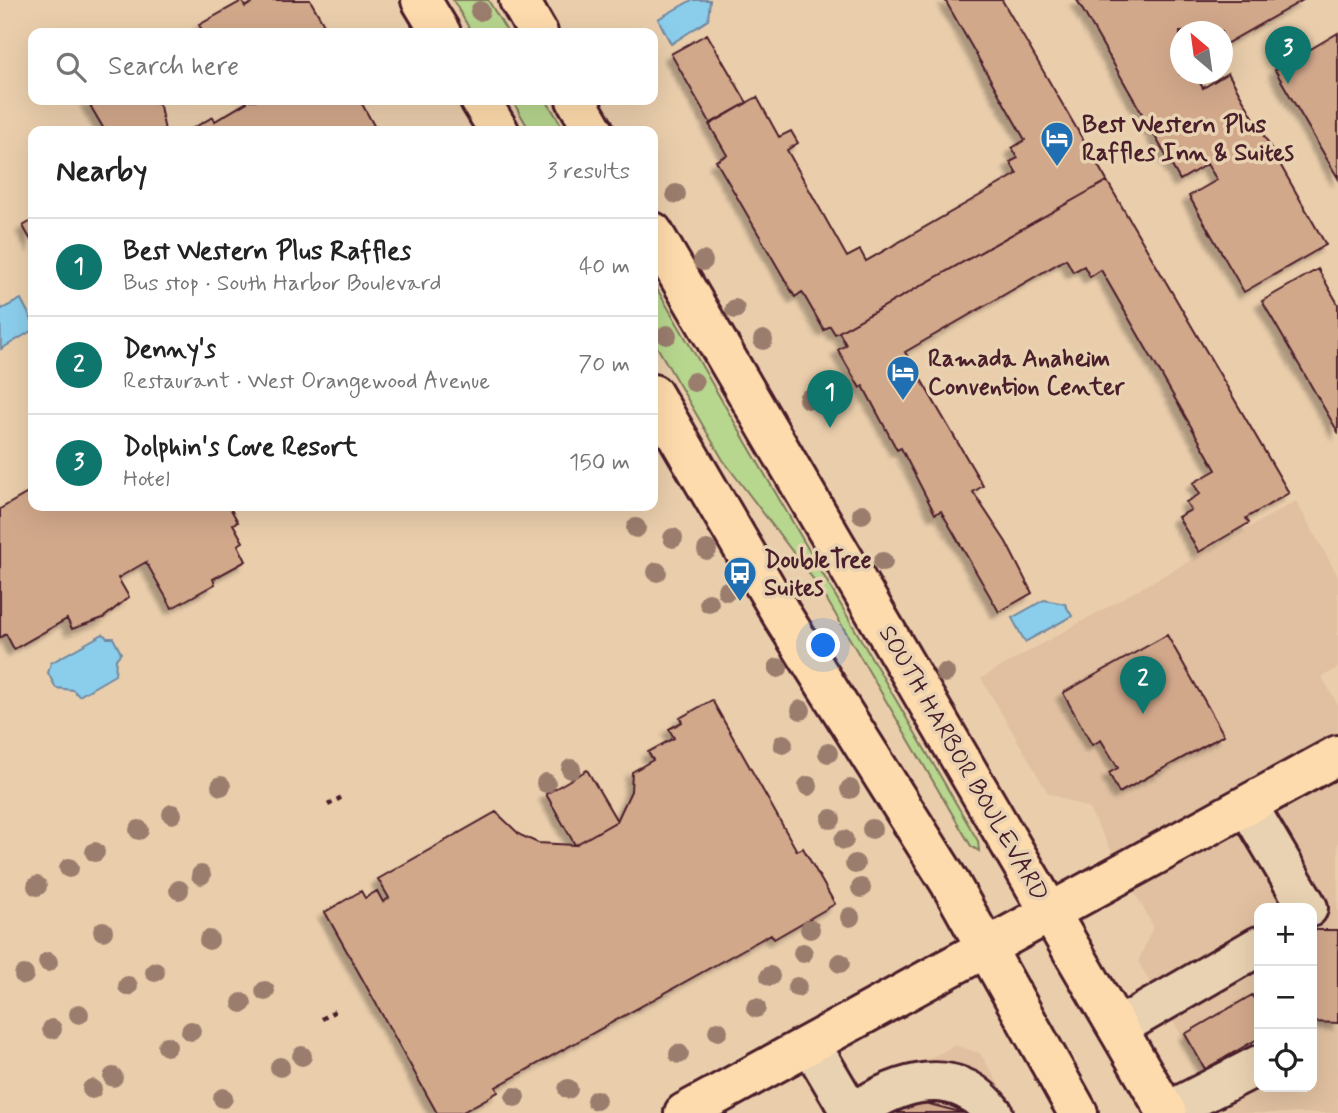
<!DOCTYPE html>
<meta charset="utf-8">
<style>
body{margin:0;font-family:Mynerve,sans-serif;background:#f2f2f2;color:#222}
.controls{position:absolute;right:21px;bottom:21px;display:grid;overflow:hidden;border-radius:14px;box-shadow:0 7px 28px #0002}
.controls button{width:63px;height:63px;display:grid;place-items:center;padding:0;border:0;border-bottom:2px solid #e0e0e0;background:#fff;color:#222;font:35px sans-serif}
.compass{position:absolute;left:1170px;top:21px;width:63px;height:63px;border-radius:50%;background:#fff;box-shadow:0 7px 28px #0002;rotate:331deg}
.you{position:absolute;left:824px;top:646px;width:24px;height:24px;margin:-18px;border:5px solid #fff;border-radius:50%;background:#1a73e8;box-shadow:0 0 0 10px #1a73e833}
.badge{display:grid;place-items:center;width:46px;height:46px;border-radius:50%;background:#0f766e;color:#fff;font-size:23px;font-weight:700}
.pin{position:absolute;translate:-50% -58px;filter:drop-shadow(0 2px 4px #0008)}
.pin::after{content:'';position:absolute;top:37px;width:24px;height:21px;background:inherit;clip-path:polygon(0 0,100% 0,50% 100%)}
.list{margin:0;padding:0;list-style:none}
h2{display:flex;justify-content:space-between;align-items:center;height:91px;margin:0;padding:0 28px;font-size:30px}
h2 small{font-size:23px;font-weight:400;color:#767676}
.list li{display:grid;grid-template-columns:46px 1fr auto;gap:21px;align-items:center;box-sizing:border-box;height:98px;padding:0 28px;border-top:2px solid #e0e0e0}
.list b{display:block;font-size:26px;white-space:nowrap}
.list p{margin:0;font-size:23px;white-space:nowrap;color:#767676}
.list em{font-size:23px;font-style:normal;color:#767676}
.icon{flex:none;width:38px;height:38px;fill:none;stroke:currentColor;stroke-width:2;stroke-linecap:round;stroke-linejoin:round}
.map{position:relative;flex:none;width:1338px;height:1113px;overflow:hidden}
.search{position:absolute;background:#fff;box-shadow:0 7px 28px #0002;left:28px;top:28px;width:630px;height:77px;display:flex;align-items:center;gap:18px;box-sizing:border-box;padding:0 24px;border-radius:14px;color:#767676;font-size:26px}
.panel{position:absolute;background:#fff;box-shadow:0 7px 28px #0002;left:28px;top:126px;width:630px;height:385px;border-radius:14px}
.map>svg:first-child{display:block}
</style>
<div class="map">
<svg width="1338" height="1113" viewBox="0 0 1338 1113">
<defs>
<filter id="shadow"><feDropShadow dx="-6" dy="6" stdDeviation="2" flood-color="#0004"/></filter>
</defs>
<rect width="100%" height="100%" fill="#eaceac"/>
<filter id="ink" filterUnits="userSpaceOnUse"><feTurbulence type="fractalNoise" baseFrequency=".0143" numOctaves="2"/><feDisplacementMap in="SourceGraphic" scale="14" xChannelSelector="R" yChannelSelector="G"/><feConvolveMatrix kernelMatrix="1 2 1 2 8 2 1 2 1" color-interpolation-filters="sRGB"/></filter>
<g filter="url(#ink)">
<path fill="#e0c0a0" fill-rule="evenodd" d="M1296,501L1338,576V668L1322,677L1338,705V1113H1227L1138,962L1153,926L1088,808L1048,793L981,678ZM1259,908H1312V1087H1259Z
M955,1045L980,1053L1016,1113H827Z"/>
<path fill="#b7d68e" stroke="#807a5c" stroke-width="2" d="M453,0H488L508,33H472Z
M512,100H546L565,131H530Z
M653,282L978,841L979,851L971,846L820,588L723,460L653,340Z"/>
<path fill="#8bceec" stroke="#71889f" stroke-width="2" d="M692,0H710L708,20L671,44L658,19Z
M21,299L33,322V330L1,349L0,306L2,309Z
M1044,600L1065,604L1072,616L1025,642L1012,618Z
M103,634L107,638H113L121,653L116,659L115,675L79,696L73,690L56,688L48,673L51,663Z"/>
<path fill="#d2a88b" stroke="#4a1f2b" stroke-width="2" filter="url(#shadow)" d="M257,0H310L329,33H204L199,25L242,1L245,7Z
M945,0H1002L1107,181L835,334L830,326L824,330L802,292L795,297L716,161L727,155L709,124L757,97L779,137L791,131L798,143L787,150L847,257L860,250L866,261L1017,174L1010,162L1018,158L1012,148L1025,140Z
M1077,0H1303L1222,46V32H1180V74H1195L1203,88L1228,73L1326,245L1244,292L1189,196L1217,180L1207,164L1180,180Z
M1338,33V178L1275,70Z
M707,34L747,103L711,124L671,54Z
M87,100H152L160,106L165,131H105Z
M246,100H366L362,104L377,131H188L213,117L215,121L247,102Z
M1107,181L1289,493L1246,518L1249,523L1199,552L1178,517L1191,510L1186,502L1200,494L1193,483L1216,470L1101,270L1090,277L1084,266L1073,272L1066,259L905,352L983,486L973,492L1006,542L1032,593L999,612L941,511L935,514L901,448L897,450L863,386L860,388L838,350L846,345L839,332Z
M33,220V244L23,226Z
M1318,269L1338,304V432L1262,301Z
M33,490V506H229L238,522L233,524L243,542L238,545L246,561L213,579L215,584L172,608L146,562L118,578L129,597L103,618L72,629L67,619L14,649L6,634L0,638V509Z
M1167,635L1224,735L1119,793L1109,773L1118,768L1101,740L1092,745L1063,693Z
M712,700L797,851L803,848L835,904L774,939L771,934L496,1087L498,1092L461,1113H437L325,912L361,891L365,898L377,891L383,902L389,898L378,879L496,812L520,835L538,843L575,845L617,821L631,791L632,772L653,760L648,752L674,738L669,729L682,722L680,718Z
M587,770L617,821L575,845L546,794Z
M1312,930H1338V1023L1312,1022Z
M1252,995L1259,1007V1038L1205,1069L1185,1034Z
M902,1097L964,1113H898Z"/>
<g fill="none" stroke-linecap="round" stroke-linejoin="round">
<defs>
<path id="minor" d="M1248,806L1308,908
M1119,1027L1259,946
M811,1045L851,1113
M1167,1112L1259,1065
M853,1113C897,1083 955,1062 993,1113"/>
<path id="major" d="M421,0L441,33
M519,0L538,33
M480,100L499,131
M576,100L594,131
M653,232L1167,1113
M653,394L783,617L950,883L1078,1113
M684,1113L1338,755"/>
</defs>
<use href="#minor" stroke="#4a1f2b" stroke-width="44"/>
<use href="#major" stroke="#4a1f2b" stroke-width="44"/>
<path stroke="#4a1f2b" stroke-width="4.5" stroke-dasharray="5 5" stroke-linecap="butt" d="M181,100L184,102
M328,805L342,797
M322,1019L335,1011"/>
<use href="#minor" stroke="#e8d2b1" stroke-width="38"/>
<use href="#major" stroke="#fedbac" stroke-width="38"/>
</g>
<g fill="#9b7d6d">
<circle cx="480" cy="11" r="10"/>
<circle cx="676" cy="194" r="10"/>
<circle cx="703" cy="261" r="10"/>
<circle cx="735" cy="309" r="10"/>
<circle cx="667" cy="335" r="10"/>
<circle cx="763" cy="340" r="10"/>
<circle cx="694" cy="382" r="10"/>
<circle cx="808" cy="399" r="10"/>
<circle cx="862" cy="514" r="10"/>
<circle cx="636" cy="528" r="10"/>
<circle cx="673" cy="538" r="10"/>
<circle cx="707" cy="550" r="10"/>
<circle cx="883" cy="562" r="10"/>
<circle cx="657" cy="572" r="10"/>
<circle cx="727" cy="591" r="10"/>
<circle cx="709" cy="603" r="10"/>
<circle cx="778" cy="668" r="10"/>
<circle cx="945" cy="673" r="10"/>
<circle cx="801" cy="710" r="10"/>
<circle cx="783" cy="744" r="10"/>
<circle cx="828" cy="753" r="10"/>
<circle cx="571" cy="769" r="10"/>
<circle cx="546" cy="783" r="10"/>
<circle cx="221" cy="786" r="10"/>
<circle cx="808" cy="786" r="10"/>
<circle cx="850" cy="789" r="10"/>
<circle cx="172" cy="814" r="10"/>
<circle cx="831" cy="819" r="10"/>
<circle cx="872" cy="829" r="10"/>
<circle cx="139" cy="830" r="10"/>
<circle cx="844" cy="840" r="10"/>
<circle cx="95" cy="852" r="10"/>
<circle cx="855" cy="864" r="10"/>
<circle cx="69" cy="868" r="10"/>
<circle cx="201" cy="875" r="10"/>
<circle cx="37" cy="886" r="10"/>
<circle cx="861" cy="888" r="10"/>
<circle cx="179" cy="890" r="10"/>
<circle cx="850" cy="917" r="10"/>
<circle cx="810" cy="929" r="10"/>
<circle cx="103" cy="931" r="10"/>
<circle cx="209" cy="940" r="10"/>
<circle cx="803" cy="953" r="10"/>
<circle cx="48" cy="962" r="10"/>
<circle cx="840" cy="963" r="10"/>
<circle cx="155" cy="972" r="10"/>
<circle cx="24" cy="975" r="10"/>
<circle cx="770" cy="976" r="10"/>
<circle cx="128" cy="986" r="10"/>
<circle cx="797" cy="987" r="10"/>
<circle cx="265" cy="991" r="10"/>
<circle cx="242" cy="1003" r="10"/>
<circle cx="756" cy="1008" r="10"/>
<circle cx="79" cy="1014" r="10"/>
<circle cx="52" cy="1029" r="10"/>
<circle cx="191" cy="1031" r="10"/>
<circle cx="718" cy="1031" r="10"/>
<circle cx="167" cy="1046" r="10"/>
<circle cx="679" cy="1054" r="10"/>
<circle cx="302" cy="1056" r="10"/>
<circle cx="280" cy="1067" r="10"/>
<circle cx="113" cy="1077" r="10"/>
<circle cx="92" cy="1089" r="10"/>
<circle cx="568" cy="1089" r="10"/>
<circle cx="515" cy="1097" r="10"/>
<circle cx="223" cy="1098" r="10"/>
<circle cx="596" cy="1100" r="10"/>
</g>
</g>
<defs>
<symbol id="hotel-pin" viewBox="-11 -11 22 30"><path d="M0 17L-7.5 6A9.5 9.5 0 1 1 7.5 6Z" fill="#1f6fb2" stroke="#e8d2b1"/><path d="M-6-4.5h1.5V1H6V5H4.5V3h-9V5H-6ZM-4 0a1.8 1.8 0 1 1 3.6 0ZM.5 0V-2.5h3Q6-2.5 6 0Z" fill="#fff"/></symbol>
<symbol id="bus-pin" viewBox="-11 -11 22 30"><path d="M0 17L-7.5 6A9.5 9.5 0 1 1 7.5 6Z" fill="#1f6fb2" stroke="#e8d2b1"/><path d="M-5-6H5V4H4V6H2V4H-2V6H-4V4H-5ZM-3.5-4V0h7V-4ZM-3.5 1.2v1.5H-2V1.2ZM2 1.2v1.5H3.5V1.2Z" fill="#fff"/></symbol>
</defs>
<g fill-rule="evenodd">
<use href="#hotel-pin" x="1038" y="119" width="38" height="52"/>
<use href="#hotel-pin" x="884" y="353" width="38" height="52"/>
<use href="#bus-pin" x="721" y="554" width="38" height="52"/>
</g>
<g text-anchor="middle" stroke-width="7" stroke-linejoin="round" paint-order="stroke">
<g font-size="24" font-weight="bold" fill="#4a1f2b" stroke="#e8d2b1" text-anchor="start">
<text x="1082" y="132">Best Western Plus<tspan x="1082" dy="28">Raffles Inn &amp; Suites</tspan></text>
<text x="928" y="366">Ramada Anaheim<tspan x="928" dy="28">Convention Center</tspan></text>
<text x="764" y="567">DoubleTree<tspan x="764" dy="28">Suites</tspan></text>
</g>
<g font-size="24" fill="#4a1f2b" stroke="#e8d2b1">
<text transform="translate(964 763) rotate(60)" y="8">SOUTH HARBOR BOULEVARD</text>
</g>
</g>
</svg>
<div class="controls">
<button>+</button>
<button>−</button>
<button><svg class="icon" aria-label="locate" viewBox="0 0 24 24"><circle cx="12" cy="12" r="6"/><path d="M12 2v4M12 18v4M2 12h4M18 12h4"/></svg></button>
</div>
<svg class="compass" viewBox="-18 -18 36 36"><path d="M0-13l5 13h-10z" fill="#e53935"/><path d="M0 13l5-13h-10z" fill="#767676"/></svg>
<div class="you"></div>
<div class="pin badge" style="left:830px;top:428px">1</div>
<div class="pin badge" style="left:1143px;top:714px">2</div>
<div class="pin badge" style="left:1288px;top:84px">3</div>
<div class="search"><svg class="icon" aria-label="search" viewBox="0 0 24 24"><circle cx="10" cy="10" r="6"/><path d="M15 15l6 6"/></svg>Search here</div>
<section class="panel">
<h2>Nearby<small>3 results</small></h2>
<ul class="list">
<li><span class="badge">1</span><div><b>Best Western Plus Raffles</b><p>Bus stop · South Harbor Boulevard</p></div><em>40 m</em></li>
<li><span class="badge">2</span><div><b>Denny's</b><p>Restaurant · West Orangewood Avenue</p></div><em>70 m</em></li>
<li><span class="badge">3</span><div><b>Dolphin's Cove Resort</b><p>Hotel</p></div><em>150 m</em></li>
</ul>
</section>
</div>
